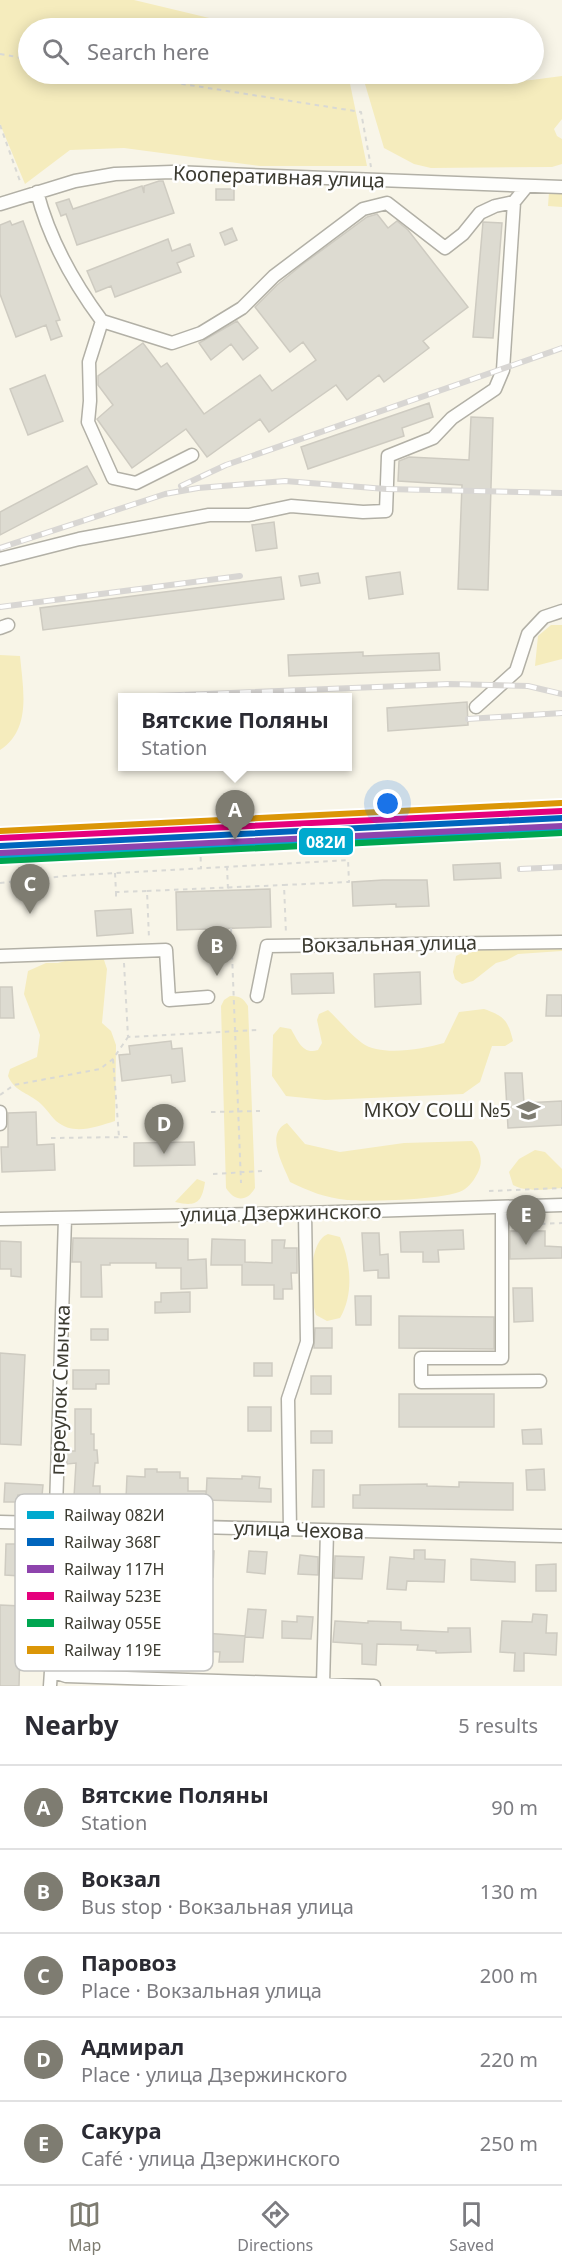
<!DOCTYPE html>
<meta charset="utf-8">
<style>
body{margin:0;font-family:"Noto Sans",sans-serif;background:#f7f7f7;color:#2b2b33}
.you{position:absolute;left:388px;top:804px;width:21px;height:21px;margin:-15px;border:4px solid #fff;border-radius:50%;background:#1a73e8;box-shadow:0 0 0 9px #1a73e833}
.badge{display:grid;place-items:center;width:39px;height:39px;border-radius:50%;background:#7e7c71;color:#fff;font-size:20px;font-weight:700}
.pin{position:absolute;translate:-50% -50px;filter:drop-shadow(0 2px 3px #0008)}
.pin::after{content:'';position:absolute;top:32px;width:21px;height:18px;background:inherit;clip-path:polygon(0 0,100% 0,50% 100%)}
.popup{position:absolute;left:118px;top:693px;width:234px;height:78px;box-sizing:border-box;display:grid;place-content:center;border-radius:0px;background:#fff;filter:drop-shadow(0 2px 4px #0005);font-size:20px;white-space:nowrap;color:#7c7c81}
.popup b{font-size:22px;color:#2b2b33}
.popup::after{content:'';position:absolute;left:50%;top:100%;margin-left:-12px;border:12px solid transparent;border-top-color:#fff}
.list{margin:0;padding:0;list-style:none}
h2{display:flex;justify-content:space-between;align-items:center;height:78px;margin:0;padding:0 24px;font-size:26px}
h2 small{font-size:20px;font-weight:400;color:#7c7c81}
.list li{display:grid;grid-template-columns:39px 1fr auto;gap:18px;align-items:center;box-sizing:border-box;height:84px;padding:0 24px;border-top:2px solid #e1e1e2}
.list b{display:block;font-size:22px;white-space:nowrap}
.list p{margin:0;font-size:20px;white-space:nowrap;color:#7c7c81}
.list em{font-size:20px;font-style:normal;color:#7c7c81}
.icon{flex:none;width:33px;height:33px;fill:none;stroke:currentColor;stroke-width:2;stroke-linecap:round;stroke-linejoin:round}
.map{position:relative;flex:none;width:562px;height:1686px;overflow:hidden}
.search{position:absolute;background:#fff;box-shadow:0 3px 15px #0003;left:18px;right:18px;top:18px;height:66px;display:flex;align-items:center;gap:15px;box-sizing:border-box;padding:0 21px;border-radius:33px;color:#7c7c81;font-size:22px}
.sheet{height:498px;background:#fff}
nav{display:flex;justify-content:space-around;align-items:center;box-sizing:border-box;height:84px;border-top:2px solid #e1e1e2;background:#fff;font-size:16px;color:#7c7c81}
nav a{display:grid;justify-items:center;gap:3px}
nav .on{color:#7e7c71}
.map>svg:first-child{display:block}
</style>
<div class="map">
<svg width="562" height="1686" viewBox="0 0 562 1686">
<rect width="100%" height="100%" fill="#f8f5e8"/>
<path fill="#f5ecbd" d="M0,0H134L251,28H28V74H348L367,166H260L124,148L70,150L25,184L0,124Z
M369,74H485C511,86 535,79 562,76V119L554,129L557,136L562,139V164L552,167L431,168L414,164L384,148L365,84Z
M549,192H562V207L548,206Z
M551,625H562V659L535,666L538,636Z
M0,655L20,656C23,689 32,729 0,750Z
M562,942V951L518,954L507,960L496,963L473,981L462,984L455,979L453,972L456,956L479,945Z
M95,953L104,960L107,969L102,1023L111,1031L116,1045L115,1121C95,1127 74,1136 56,1121C49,1114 44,1105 36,1100C25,1092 14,1090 8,1076L10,1069L37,1057L40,1035L24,994L28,971L46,963H58Z
M230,996C240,996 243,998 248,1006L255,1188C247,1202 235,1202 226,1188L221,1006L224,1000Z
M484,1009C504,1016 508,1020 513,1041L505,1046H492L480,1082L463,1094L325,1100L286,1096L272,1076L273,1035L280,1027L291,1029C298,1041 303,1055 318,1050L322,1043L317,1020L319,1014L328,1010C339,1020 350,1034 362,1043C381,1057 423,1049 444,1043L459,1012Z
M287,1123L305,1144L340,1152L404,1143L472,1141C480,1149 483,1160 479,1170C476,1177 471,1185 465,1189C452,1200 366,1202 347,1200C326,1198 308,1191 290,1182C284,1166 264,1134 287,1123Z
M535,1150L545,1152L562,1169V1188C547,1189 527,1193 513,1185L509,1172L519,1159Z
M197,1179L205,1182C202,1203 196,1207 175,1202Z
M328,1234L340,1237C351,1262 354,1294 340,1318L327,1321L316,1315C310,1297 307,1242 328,1234Z"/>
<path fill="#dddbd1" stroke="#cecbc1" stroke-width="1.5" d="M159,181H163L174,213L77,245L66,214L61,216L56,203L69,199L73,209L142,186L144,193V186Z
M216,189H234V200H216Z
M377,214L388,228L397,221L408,230L468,307L423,341L429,348L384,382L379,375L347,400L336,385L269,432L260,419L207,457L186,429L132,468L97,419L113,405L98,385V376L143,343L161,367L167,363L204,414L260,375L272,391L316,360L303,342L290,352L255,307L277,285L303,264L367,217Z
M10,221L12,225L23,221L60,320L56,321L62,336L51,340L46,325L16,337L0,294V225Z
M483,222L502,223L493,338L473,337Z
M232,228L237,240L225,245L220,233Z
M168,239L172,251L190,244L194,256L177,263L181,272L115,297L111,286L96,292L87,271Z
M237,321L258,348L243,360L231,344L211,360L199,343Z
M45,375L63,421L28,435L10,389Z
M429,403L433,417L402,428L404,436L308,469L301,447Z
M471,417L493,418L488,590L458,589L462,485L398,481L399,461L409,457L469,460Z
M87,466L97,484L0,535V512Z
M274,522L277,548L256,551L252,525Z
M400,572L403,594L369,599L366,577Z
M318,573L320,583L301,586L299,576Z
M281,577L284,599L43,630L40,608Z
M363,652V656L439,653L440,670L289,676L288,655Z
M467,702L468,725L388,731L387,708Z
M500,863L501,878L454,880L453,865Z
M383,880H427L429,906L396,907V904L353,906L352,882Z
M270,889L271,927L177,930L176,892Z
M131,909L133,933L97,936L95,911Z
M420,972L421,1004L375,1007L374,974Z
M333,973L334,993L292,994L291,974Z
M0,987H12L14,1018H0Z
M547,995H562V1016H546Z
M171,1041L172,1049L182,1048L185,1081L172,1083L171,1075L122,1081L119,1055L130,1054L129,1046Z
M505,1073H522L524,1103L562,1101V1125L508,1128Z
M36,1112L37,1145L54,1144L55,1170L2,1172L1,1147H8V1113Z
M194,1142L195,1165L134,1166V1143Z
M463,1230L464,1249L438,1250L439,1262H423V1252H401L400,1232Z
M510,1231H545V1246L562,1247V1258L510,1259Z
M362,1233H379L380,1255L388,1254L389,1278H378V1270L364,1271Z
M73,1238L188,1239V1260L206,1259L207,1288L181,1289V1268H156V1263H110V1265H101L102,1297H81V1262H72Z
M212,1239L245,1240V1262L272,1263V1240H285L284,1248H297V1273H291L292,1289H283V1299H274V1285H242V1265H211Z
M0,1241L21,1242V1277L11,1276V1269H0Z
M513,1288H532L533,1321L514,1322Z
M190,1292V1312L155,1313V1302H161V1293Z
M355,1296H371V1325H356Z
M399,1316L494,1317V1349L399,1348Z
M315,1328H332V1348H314Z
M91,1329H108V1340H91Z
M0,1353L25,1355L21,1445L0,1444Z
M254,1363H272V1376H254Z
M73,1370H109V1384H96V1389H73Z
M311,1376H331V1394H311Z
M399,1394H494V1427H399Z
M248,1407H271V1431H248Z
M75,1409H91V1434H94V1450H97L98,1463H95L93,1486H100V1498L74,1497L76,1463L67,1464L66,1451H75Z
M541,1429L542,1444H523L522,1430Z
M311,1431H332V1443H311Z
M145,1469H157V1472H180V1478H188V1491H206V1505H175V1499H126L127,1476L145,1477Z
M544,1469L545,1490H527L526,1470Z
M313,1470H324V1507H312Z
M242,1476L260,1477L259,1488L271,1489V1502L206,1500L207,1478L242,1479Z
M459,1482L513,1483V1510L353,1508V1495H360V1485L427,1484V1486L459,1487Z
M5,1483L43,1485L42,1496L18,1495L17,1502H4Z
M121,1539L135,1540V1548L175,1551L174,1577L120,1574Z
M72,1542H95V1558L73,1559Z
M6,1544H21L20,1576L5,1575Z
M195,1550L214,1551L213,1577L194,1576Z
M414,1550H425V1559L445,1560L444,1582L407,1581L406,1590L387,1589L390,1557L414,1559Z
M249,1551L267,1552L265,1574L247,1572Z
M300,1555L318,1557V1575L298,1574Z
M335,1556L364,1557L362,1579L334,1578Z
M471,1559L515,1562V1582L471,1580Z
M556,1564V1591H536V1565Z
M74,1596L115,1598L114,1602L162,1607L163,1601L192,1603L190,1632L122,1626L123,1613L98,1612L97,1620L72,1618Z
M0,1605L21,1606L19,1686H0Z
M248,1609L266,1610L263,1638L245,1637Z
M533,1614L547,1615L546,1633H557L556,1655L524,1653V1671H514L515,1653L500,1652L502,1621L532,1622Z
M297,1616L313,1617L311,1639L282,1638V1621L297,1622Z
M335,1621L368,1623V1621L401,1622V1630L448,1632V1628H470L471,1652L436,1653V1651L417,1650L418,1645L377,1644L376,1665L362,1664V1644L333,1642Z
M204,1633L245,1636L243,1662H219L220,1652L203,1651Z"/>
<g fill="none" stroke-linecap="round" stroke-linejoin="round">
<defs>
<path id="minor" d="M37,192C49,238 73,282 102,321L89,362L90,401L88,422L113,478L136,483L192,455
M0,204L75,181L115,174L172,172L562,187
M102,321L172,343L201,333L242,308L274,276L363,209L387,203L445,248L463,234L480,213L495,206L514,202L527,186
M0,559L79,539L209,515H249L291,506L363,512L386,511L388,456L433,438L452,418L495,389L503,370L514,202
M0,628L8,625
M476,707L516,671L528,634L544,617L562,611
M0,956L166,950L169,1000L208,997
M257,996L267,946L562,942
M0,1112V1124
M502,1208V1358H421V1382L540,1381
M65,1218L51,1671L66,1676L374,1686
M0,1219L305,1213L562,1205
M0,1522L562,1536
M290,1529L288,1399L307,1342L305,1213
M323,1685L327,1531
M50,1686L51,1671"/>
</defs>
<use href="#minor" stroke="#b2b0a6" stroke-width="15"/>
<path stroke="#d9d9d5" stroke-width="2" stroke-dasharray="4.5 4.5" stroke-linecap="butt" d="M0,54L28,59
M119,74L361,112L371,167
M0,125L21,184
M200,839L201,868
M115,873L116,892L147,891L149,938
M0,883L65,876L348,860L349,882L284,885L286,934
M147,891L284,885
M116,892V901
M231,928L241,1183
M124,963L128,1037L258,1030
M113,1059L119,1137
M0,1095L14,1085L100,1069L113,1059L128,1037
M211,1112L260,1111
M51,1138L129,1137
M213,1174L262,1171
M489,1191L562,1188
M514,1225L562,1223"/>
<use href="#minor" stroke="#fefefc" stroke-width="12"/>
<defs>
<path id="rail" d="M181,486L226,465L562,348
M0,548L165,494L198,488L285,481L386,489L562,493
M0,607L240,576
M130,697L450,684L528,686L562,694
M468,719L562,713
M520,869L562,867"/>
</defs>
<use href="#rail" stroke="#d8d6d3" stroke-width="6"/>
<use href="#rail" stroke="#fff" stroke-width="4" stroke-dasharray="11" stroke-linecap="butt"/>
<path stroke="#d9d9d5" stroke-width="2" stroke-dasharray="4.5 4.5" stroke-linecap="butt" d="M227,866L228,890"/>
<defs>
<path id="rail-1" d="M0,858L562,830"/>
<path id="rail-2" d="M0,846L562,818"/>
<path id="rail-3" d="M0,853L562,826"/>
<path id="rail-4" d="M0,838L562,811"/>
<path id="rail-5" d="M1,861L562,833"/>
<path id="rail-6" d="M0,831L561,803"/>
</defs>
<use href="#rail-1" stroke="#fff" stroke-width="10"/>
<use href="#rail-2" stroke="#fff" stroke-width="10"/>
<use href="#rail-3" stroke="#fff" stroke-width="10"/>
<use href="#rail-4" stroke="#fff" stroke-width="10"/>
<use href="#rail-5" stroke="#fff" stroke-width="10"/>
<use href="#rail-6" stroke="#fff" stroke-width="10"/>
<use href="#rail-1" stroke="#00a9ce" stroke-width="6"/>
<use href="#rail-2" stroke="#0065bd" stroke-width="6"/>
<use href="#rail-3" stroke="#8e44ad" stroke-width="6"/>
<use href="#rail-4" stroke="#e5007d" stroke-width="6"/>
<use href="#rail-5" stroke="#00a651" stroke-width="6"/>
<use href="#rail-6" stroke="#db9607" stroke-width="6"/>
</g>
<defs>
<symbol id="school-bare" viewBox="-9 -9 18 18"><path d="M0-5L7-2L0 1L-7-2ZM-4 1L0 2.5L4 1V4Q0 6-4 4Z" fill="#7e7c71" stroke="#fff" stroke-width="2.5" paint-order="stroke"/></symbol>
</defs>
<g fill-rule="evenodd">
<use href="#school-bare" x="512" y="1094" width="33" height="33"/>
</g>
<g text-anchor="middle" stroke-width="5" stroke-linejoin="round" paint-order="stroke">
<g font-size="20" fill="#3c3b31" stroke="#fff">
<text transform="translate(279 177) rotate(2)" y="7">Кооперативная улица</text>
<text transform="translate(389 944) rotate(-1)" y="7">Вокзальная улица</text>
<text transform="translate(281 1213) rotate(-1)" y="7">улица Дзержинского</text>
<text transform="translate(60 1390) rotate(-88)" y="7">переулок Смычка</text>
<text transform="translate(299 1530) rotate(2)" y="7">улица Чехова</text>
</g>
<g font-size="20" fill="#3c3b31" stroke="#fff" text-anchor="end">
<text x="511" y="1117">МКОУ СОШ №5</text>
</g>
</g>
<rect x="15" y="1494" width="198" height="177" rx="9" fill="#fff" stroke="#c4c4c1" stroke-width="1.5"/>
<rect x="27" y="1511" width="27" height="8" fill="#00a9ce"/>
<rect x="27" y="1538" width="27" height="8" fill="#0065bd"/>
<rect x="27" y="1565" width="27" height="8" fill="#8e44ad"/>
<rect x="27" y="1592" width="27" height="8" fill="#e5007d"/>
<rect x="27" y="1619" width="27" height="8" fill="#00a651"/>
<rect x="27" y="1646" width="27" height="8" fill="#db9607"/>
<g font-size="16" fill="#3c3b31">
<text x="64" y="1521">Railway 082И</text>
<text x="64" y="1548">Railway 368Г</text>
<text x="64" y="1575">Railway 117Н</text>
<text x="64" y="1602">Railway 523Е</text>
<text x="64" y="1629">Railway 055Е</text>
<text x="64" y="1656">Railway 119Е</text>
</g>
<rect stroke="#fff" stroke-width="2" x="298" y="827" width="56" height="29" rx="6" fill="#00a9ce"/>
<g font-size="16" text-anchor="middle" font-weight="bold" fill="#fff">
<text x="326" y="848">082И</text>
</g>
</svg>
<div class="you"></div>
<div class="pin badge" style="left:235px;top:840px">A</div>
<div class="popup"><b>Вятские Поляны</b>Station</div>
<div class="pin badge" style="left:217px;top:976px">B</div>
<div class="pin badge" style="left:30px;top:914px">C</div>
<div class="pin badge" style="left:164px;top:1154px">D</div>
<div class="pin badge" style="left:526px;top:1245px">E</div>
<div class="search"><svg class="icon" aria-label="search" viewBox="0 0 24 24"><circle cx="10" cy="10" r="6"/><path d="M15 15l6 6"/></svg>Search here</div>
</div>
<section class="sheet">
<h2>Nearby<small>5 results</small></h2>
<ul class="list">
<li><span class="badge">A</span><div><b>Вятские Поляны</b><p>Station</p></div><em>90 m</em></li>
<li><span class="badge">B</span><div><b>Вокзал</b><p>Bus stop · Вокзальная улица</p></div><em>130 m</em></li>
<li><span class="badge">C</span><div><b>Паровоз</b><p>Place · Вокзальная улица</p></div><em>200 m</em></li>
<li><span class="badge">D</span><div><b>Адмирал</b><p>Place · улица Дзержинского</p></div><em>220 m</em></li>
<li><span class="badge">E</span><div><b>Сакура</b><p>Café · улица Дзержинского</p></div><em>250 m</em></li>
</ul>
</section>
<nav>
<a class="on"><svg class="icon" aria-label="map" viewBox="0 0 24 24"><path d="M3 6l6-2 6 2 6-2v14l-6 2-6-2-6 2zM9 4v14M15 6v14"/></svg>Map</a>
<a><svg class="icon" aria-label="directions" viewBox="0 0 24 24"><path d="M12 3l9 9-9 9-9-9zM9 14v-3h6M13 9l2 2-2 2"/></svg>Directions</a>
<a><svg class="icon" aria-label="saved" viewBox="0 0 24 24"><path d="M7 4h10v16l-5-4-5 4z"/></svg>Saved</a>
</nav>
